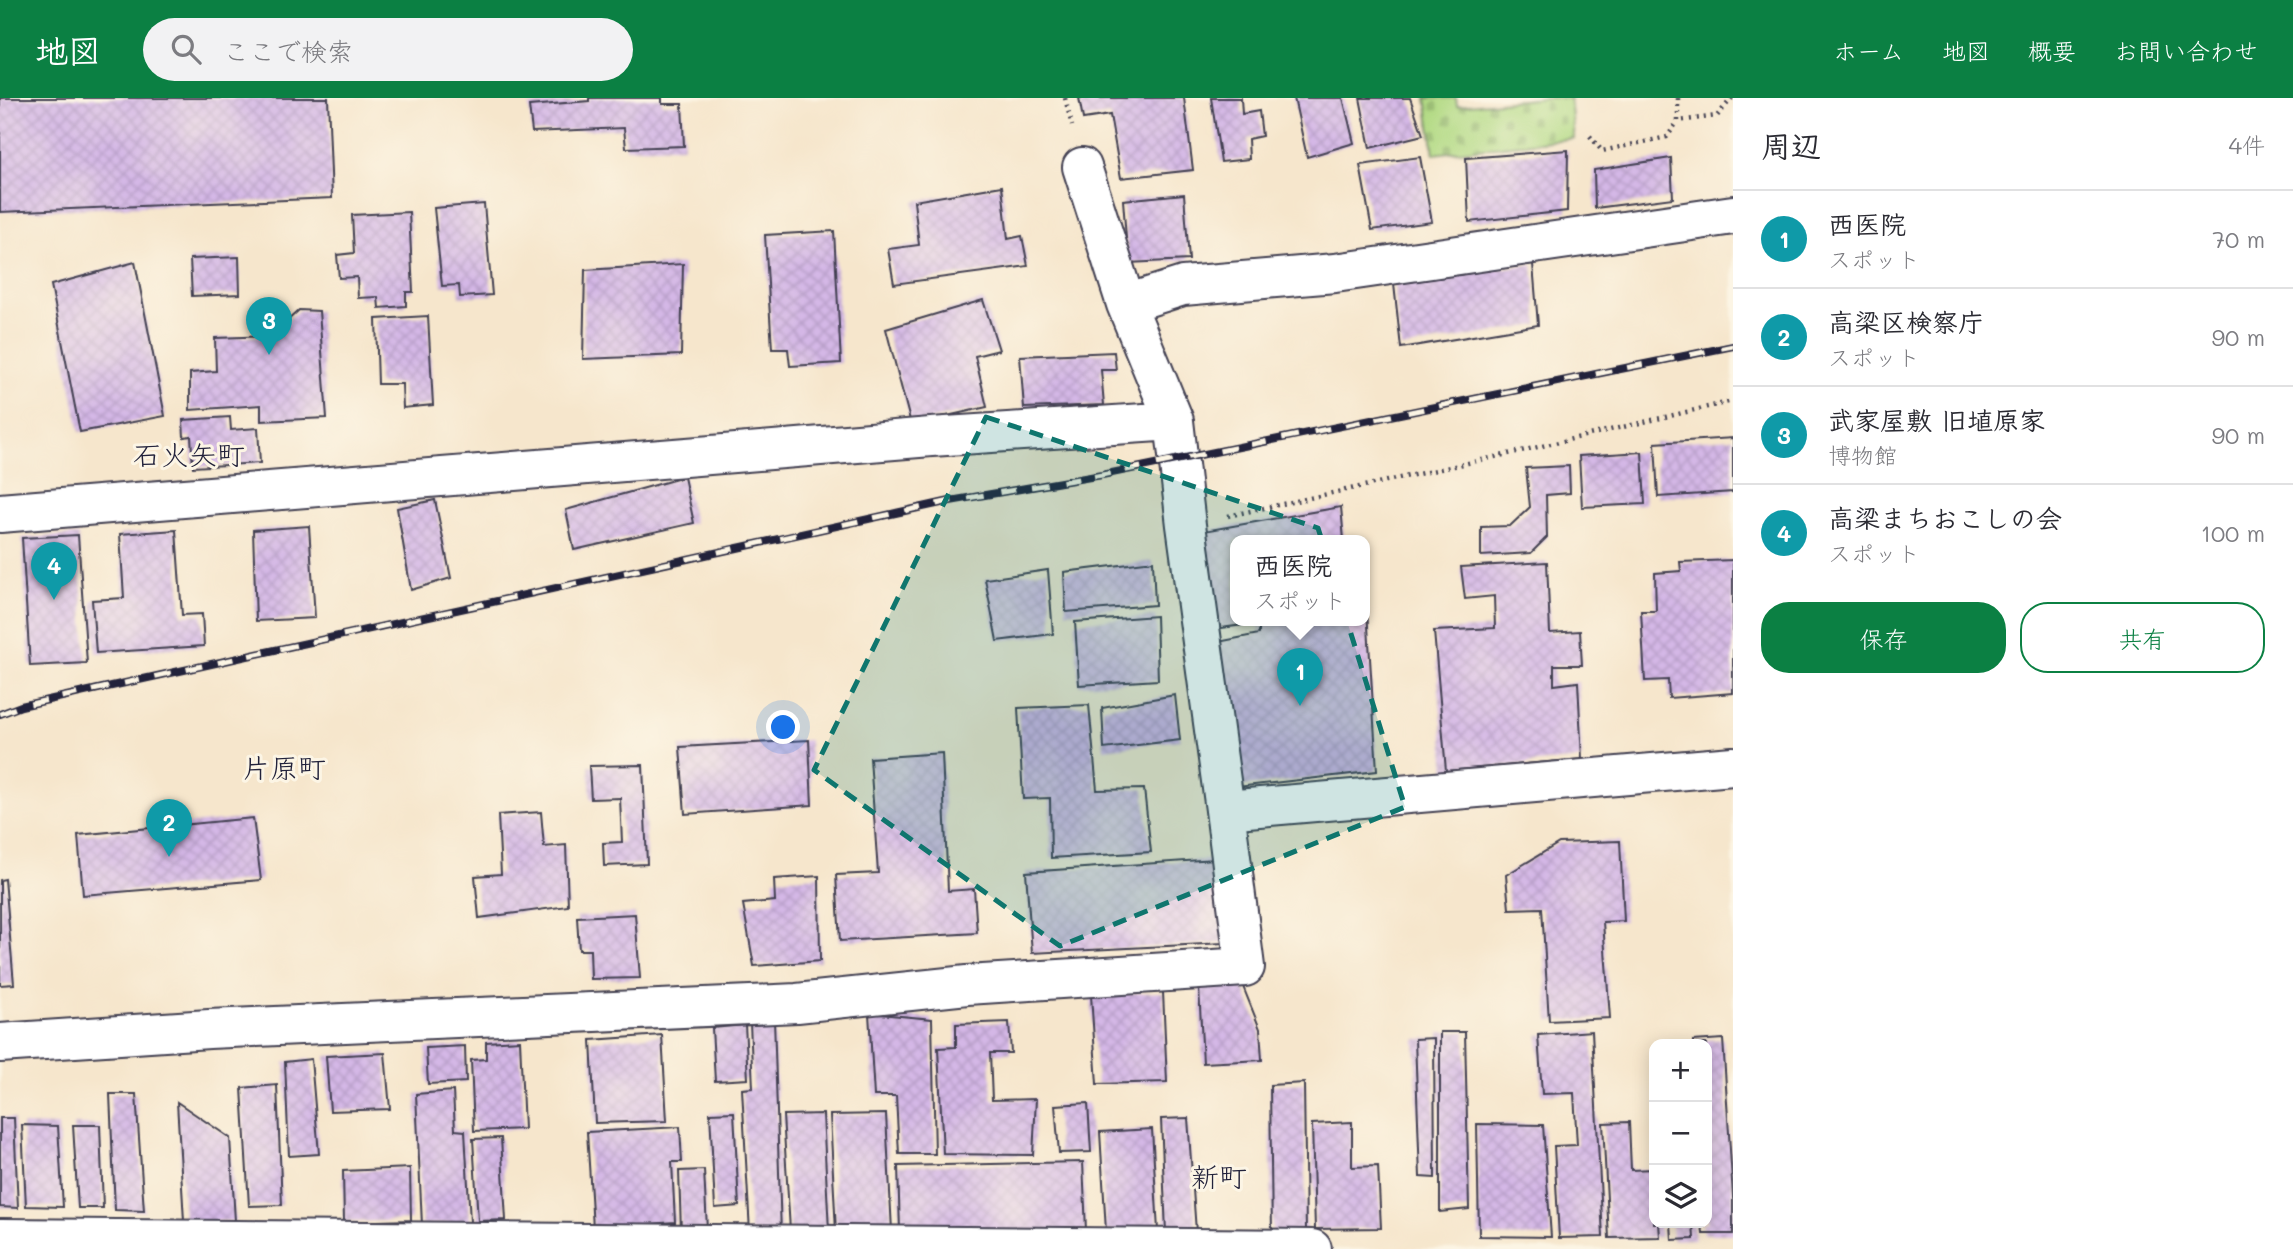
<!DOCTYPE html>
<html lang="ja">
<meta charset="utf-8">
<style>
body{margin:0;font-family:Mali,"Klee One",sans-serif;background:#f2f2f3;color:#2b2b33}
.controls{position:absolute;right:21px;bottom:21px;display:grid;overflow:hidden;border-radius:14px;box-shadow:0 4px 18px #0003}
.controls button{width:63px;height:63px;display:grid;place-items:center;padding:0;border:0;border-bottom:2px solid #e1e1e2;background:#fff;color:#2b2b33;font:35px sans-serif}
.you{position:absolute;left:784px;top:630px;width:24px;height:24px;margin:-18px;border:5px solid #fff;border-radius:50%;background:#1a73e8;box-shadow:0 0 0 10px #1a73e833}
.badge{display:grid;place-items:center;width:46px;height:46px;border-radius:50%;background:#0b8043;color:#fff;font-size:23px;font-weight:700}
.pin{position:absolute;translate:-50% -58px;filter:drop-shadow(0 2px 4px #0008)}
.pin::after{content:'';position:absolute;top:37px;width:24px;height:21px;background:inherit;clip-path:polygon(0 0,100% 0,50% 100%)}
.popup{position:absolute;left:1230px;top:437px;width:140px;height:91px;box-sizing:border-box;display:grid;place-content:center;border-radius:14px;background:#fff;filter:drop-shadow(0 2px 5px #0005);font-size:23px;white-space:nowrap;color:#7c7c81}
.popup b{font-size:26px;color:#2b2b33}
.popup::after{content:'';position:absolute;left:50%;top:100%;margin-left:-14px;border:14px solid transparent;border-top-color:#fff}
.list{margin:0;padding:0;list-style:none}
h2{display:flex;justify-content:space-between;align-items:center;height:91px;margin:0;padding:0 28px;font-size:30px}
h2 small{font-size:23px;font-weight:400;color:#7c7c81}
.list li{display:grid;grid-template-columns:46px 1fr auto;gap:21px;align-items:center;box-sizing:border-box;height:98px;padding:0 28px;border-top:2px solid #e1e1e2}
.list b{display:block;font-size:26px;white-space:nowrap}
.list p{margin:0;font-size:23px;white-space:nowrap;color:#7c7c81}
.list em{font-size:23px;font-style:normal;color:#7c7c81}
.actions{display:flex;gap:14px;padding:21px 28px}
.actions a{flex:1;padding:16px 0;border:2px solid #0b8043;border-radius:28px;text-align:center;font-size:24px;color:#0b8043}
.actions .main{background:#0b8043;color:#fff}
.icon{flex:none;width:38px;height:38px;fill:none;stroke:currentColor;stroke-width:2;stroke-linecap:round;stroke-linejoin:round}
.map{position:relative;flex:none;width:1733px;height:1151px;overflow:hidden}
header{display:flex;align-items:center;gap:42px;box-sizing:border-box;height:98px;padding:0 35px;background:#0b8043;color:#fff}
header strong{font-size:33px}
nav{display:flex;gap:38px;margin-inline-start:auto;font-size:24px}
.search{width:490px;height:63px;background:#f2f2f3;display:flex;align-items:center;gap:18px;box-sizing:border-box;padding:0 24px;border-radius:38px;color:#7c7c81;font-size:26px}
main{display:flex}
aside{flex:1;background:#fff}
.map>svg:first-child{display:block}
</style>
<header>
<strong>地図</strong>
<div class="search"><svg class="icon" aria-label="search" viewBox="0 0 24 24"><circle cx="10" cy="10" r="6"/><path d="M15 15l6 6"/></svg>ここで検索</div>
<nav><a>ホーム</a><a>地図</a><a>概要</a><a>お問い合わせ</a></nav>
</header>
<main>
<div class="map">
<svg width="1733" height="1151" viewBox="0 0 1733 1151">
<defs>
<pattern id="cemetery-stones" width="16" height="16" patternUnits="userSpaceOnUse" patternTransform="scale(1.75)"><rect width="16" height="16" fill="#b2da84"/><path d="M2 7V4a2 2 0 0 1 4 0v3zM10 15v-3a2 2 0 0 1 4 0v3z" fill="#99bb73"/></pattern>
<pattern id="building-cross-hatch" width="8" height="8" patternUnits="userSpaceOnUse" patternTransform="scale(1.75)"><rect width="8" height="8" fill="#d4b7e6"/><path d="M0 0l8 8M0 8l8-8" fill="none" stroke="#b69dc6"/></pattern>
</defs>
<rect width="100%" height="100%" fill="#fcf5e5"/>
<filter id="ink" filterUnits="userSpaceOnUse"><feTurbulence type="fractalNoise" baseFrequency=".0143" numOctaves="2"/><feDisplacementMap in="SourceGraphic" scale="14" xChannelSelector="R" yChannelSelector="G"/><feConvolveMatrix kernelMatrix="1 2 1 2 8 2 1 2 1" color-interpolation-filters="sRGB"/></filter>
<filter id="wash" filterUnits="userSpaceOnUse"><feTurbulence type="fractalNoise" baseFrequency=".00686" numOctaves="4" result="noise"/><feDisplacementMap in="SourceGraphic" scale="28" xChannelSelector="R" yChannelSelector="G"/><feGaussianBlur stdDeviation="1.57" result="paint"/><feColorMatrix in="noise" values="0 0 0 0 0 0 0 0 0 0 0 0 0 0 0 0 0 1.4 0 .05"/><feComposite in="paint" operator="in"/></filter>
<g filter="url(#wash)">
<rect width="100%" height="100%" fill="#f6e6cc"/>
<path fill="url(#cemetery-stones)" stroke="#6a7e60" stroke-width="2" d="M1426,0H1456L1457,8L1545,0H1570L1574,40L1434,56Z"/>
<g id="blocks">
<path fill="url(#building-cross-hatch)" d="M0,0H328L332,100L0,114Z
M589,0H662V6H682L684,48L626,50L624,30L532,34L529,8L589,3Z
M1079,0H1184L1193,72L1121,80L1110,17L1083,21Z
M1211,0H1241L1242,16L1259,13L1262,38L1248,41L1249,61L1221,64Z
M1294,0H1343L1354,45L1307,59Z
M1360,0H1410L1423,37L1370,50Z
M1568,52L1567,113L1469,124L1466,60Z
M1420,59L1432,124L1372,132L1360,67Z
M1671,60L1673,100L1595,110L1594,72Z
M1002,88L1008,141L1022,138L1028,168L894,186L888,151L919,147L914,103Z
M1184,96L1189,162L1128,165L1123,102Z
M484,106L492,197L460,199L459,187L442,188L434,110Z
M409,114L413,194H406V208L379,210L378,199L358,200L357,179L339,180L337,157L354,155L352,117Z
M834,133L841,265L790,268L788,251H772L765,137Z
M239,159L240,196L192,198L190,161Z
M135,164L165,318L80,334L51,187Z
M683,166L681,257L583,261L585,172Z
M1533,166L1538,227L1401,250L1394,186Z
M983,202L999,252L975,258L987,309L911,326L886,231Z
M299,212L319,213L327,320L261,323V307L190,312V275L216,273L215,240L271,238Z
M428,218L433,307L403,310L402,286H378L376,221Z
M1114,254L1116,272H1101L1104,307L1024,310L1020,258Z
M230,319L231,332L258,330L260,365L193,369L191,338L184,339L183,322Z
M1733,340V394L1658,399L1655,345Z
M1642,354L1645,406L1582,409L1579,358Z
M1569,368L1570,395L1546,397L1547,439L1531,455L1481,458V429L1510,428L1530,409L1526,370Z
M684,379L694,425L574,452L566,412Z
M435,402L451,480L411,492L397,410Z
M1341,409L1344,442H1235V522H1365V512H1367L1377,673L1237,689L1218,544L1259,536V525L1213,531L1204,433Z
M309,428L315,520L256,523L253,432Z
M176,432L182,517L202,516L204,548L96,555L92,502L124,500L120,436Z
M78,437L87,565L30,568L22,440Z
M1733,462V595L1669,600L1668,582L1645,583L1641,513H1656L1655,475L1681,473L1680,464Z
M1153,463L1155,507L1066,514L1064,474Z
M1547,464L1550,535L1580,533L1582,567H1554V587L1578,584L1582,661L1446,673L1434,533L1495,530L1494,498L1465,501L1461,469Z
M1048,472L1053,536L997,543L985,481Z
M1156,518L1158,582L1079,587L1075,524Z
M1175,597L1180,642L1104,651L1102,610Z
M1089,607L1097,692L1144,691L1151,754L1051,760L1050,700L1023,701L1018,610Z
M809,642L812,707L685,716L680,649Z
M942,655L948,793L974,791L977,835L840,843L836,777L878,775L870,660Z
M643,667L647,766L604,768L603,745L622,744L620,700L591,701L589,668Z
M541,714L544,749L566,747L568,808L479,820L475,778L501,776L498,717Z
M253,720L261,782L83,797L78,737Z
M1620,743L1624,823L1603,824L1610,920L1549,923L1542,810L1509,811L1506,777L1559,745Z
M1215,761L1224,845L1032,855L1026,774Z
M819,778L820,863L754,868L743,806L775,803L774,781Z
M5,781L14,886L0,887V782Z
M635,816L640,880L591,881L590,852H579L577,819Z
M1242,886L1260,931L1262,962L1203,965L1199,889Z
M1163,894L1167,984L1097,986L1091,897Z
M869,915L932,921L935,1056H899L896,998H874Z
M774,921L781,1136L750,1134L742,991L753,990L750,924Z
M1009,924L1011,955H990L992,1002L1036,1001L1033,1057L943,1056L938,950L956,949V926Z
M745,927L748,981L715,983L712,930Z
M1592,933L1603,1139L1559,1140L1554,1048L1577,1047L1574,995L1542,996L1538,937Z
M1440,934H1465L1469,1111L1440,1114Z
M662,937L667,1023L595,1025L591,942Z
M1434,940L1435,1080L1420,1079L1415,941Z
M1723,941L1733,1099V1136H1703L1702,1125H1707V946H1693V943Z
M520,942L524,1031L474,1033L471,962L486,961V944Z
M465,948L466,984L428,986L426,950Z
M385,955L390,1011L330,1013L326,958Z
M311,961L319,1056L289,1058L285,964Z
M1304,985L1306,1136L1272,1137L1270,987Z
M277,987L282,1107L249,1108L242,990Z
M453,993L455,1032L465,1033L470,1124L422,1127L416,996Z
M110,996H136L144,1113L115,1112Z
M177,1004L230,1040L235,1123H184Z
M1088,1005L1091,1054L1059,1055L1055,1007Z
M734,1014L739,1108L715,1110L710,1015Z
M823,1016L829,1133L790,1132L783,1017Z
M886,1016L892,1133L836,1134L830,1017Z
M0,1020H14L18,1110L0,1109Z
M1188,1020L1196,1134H1166L1161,1021Z
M1352,1024V1069L1378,1068L1381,1130L1315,1131L1312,1026Z
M1629,1024L1631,1072L1654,1071V1125H1659L1660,1139L1609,1140L1603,1025Z
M1477,1026L1543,1027L1551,1139L1479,1138Z
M22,1027L58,1028L63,1109L26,1108Z
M73,1027H100L103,1110H78Z
M680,1029L682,1064H672L675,1124L593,1130L587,1034Z
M1152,1031L1158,1133H1106L1100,1034Z
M501,1040L506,1122L478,1123L473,1041Z
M1083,1064L1086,1133H900L898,1068Z
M410,1070L411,1122L344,1124L343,1073Z
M704,1072L707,1131L681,1133L679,1073Z
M1671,1125H1693L1694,1141L1672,1142Z"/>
</g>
</g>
<g filter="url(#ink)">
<use href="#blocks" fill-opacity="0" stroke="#423f51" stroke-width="2"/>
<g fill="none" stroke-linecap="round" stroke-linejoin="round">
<defs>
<path id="minor" d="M1082,69L1126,206L1174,323L1186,427L1225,712L1733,668
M1126,206L1183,188L1335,175L1733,117
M0,415L931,339L1174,323
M0,945L209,931L797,905L967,887L1245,869L1225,712
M0,1140L1312,1151"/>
</defs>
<use href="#minor" stroke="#423f51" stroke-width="42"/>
<path stroke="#423f51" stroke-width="4.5" stroke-dasharray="2 5" stroke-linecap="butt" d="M1065,0L1072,28
M1678,0V23L1717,18L1732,0
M1590,38L1602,53L1667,39L1678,23
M1228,418L1504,357L1733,303"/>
<use href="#minor" stroke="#fff" stroke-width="38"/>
<defs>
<path id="rail" d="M0,616L21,608L950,403L1102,377L1733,248"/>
</defs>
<use href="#rail" stroke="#22223b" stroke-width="8"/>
<use href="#rail" stroke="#fcf5e5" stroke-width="5" stroke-dasharray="16" stroke-linecap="butt"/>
</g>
</g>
<path fill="#0f766e" fill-opacity="0.2" stroke="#0f766e" stroke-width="5" stroke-dasharray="14 9" stroke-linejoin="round" d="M986,319L1318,430L1405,709L1060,848L814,672Z"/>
<g text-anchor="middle" stroke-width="6" stroke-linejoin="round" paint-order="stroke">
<g font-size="28" fill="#22223b" stroke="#fcf5e5">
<text x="189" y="367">石火矢町</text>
<text x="284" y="680">片原町</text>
<text x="1219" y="1089">新町</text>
</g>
</g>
</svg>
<div class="controls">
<button>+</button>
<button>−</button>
<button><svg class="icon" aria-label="layers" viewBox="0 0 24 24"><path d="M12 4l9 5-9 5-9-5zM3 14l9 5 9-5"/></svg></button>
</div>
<div class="you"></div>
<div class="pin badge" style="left:1300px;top:608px;background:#0f9aa8">1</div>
<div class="popup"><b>西医院</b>スポット</div>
<div class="pin badge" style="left:169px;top:759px;background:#0f9aa8">2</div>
<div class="pin badge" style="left:269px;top:257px;background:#0f9aa8">3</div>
<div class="pin badge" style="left:54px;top:502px;background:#0f9aa8">4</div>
</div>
<aside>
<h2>周辺<small>4件</small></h2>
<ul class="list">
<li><span class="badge" style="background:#0f9aa8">1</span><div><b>西医院</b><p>スポット</p></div><em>70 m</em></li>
<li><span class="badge" style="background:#0f9aa8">2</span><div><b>高梁区検察庁</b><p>スポット</p></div><em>90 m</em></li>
<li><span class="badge" style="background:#0f9aa8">3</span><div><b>武家屋敷 旧埴原家</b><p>博物館</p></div><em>90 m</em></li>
<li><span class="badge" style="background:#0f9aa8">4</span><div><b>高梁まちおこしの会</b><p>スポット</p></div><em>100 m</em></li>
</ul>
<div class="actions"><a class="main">保存</a><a>共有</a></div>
</aside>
</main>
